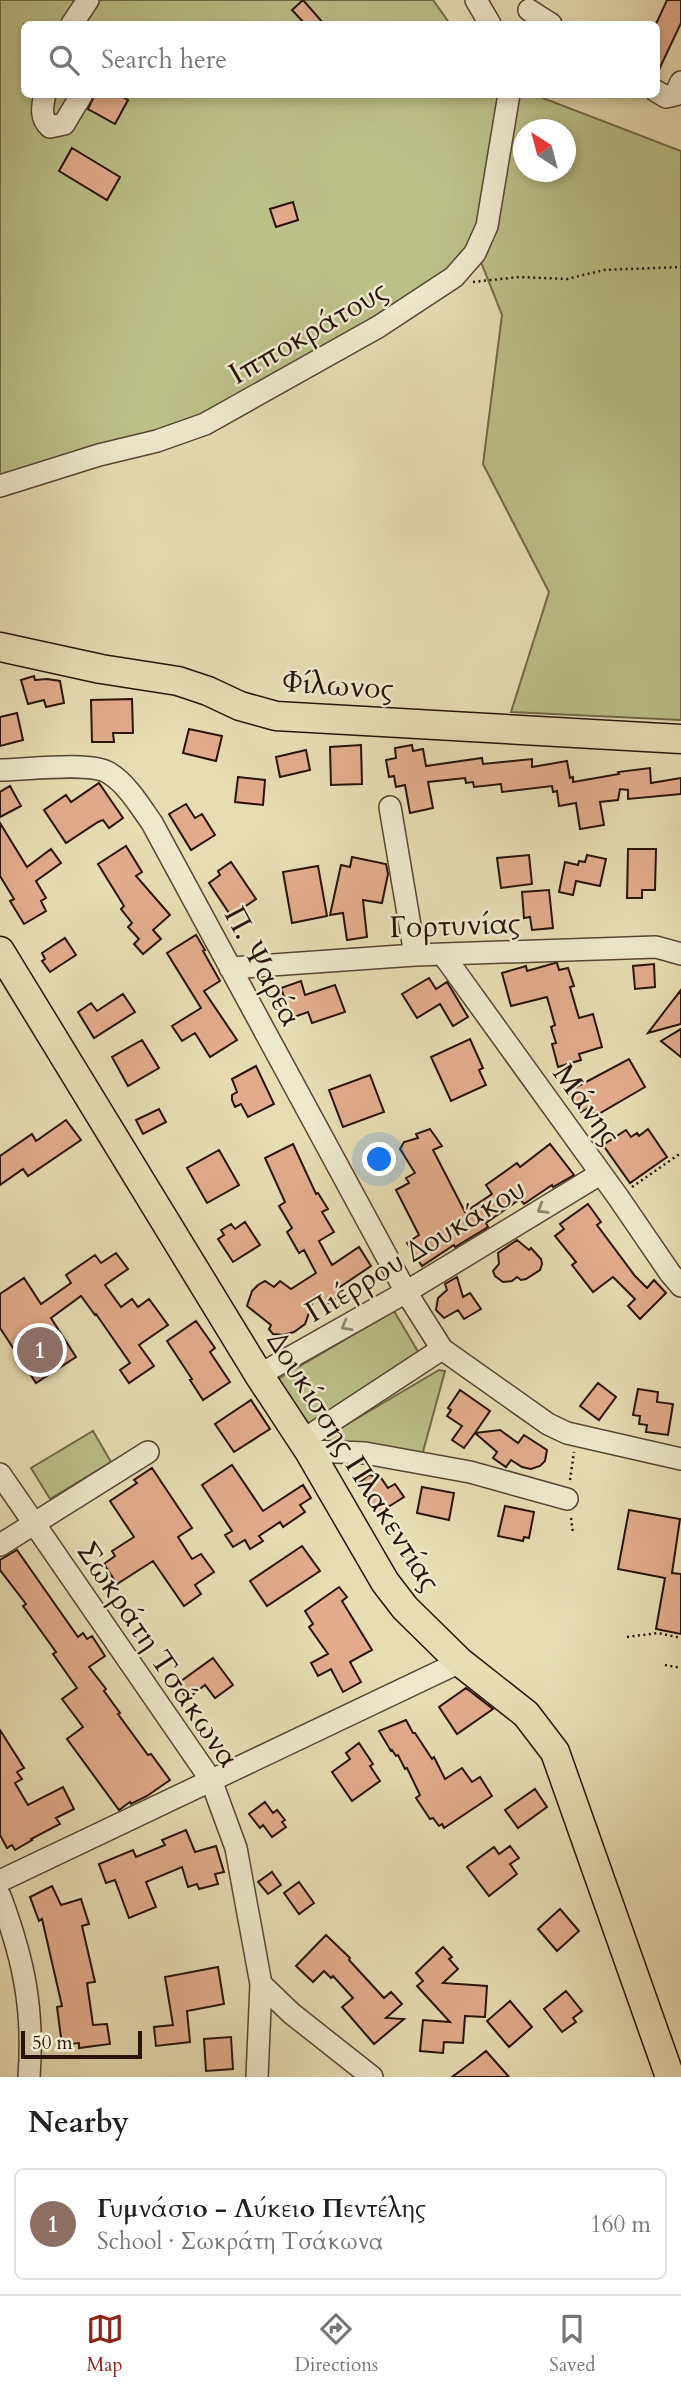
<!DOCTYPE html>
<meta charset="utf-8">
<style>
body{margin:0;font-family:Cardo,serif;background:#f6f6f6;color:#222}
.compass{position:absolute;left:513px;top:119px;width:63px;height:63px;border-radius:50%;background:#fff;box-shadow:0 4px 10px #0003;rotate:324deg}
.scale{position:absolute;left:21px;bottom:18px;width:121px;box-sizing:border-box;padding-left:7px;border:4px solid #291309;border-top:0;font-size:19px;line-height:24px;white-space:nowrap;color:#291309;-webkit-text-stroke:5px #efe8cd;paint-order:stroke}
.you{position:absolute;left:380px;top:1160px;width:24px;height:24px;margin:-18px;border:5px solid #fff;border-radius:50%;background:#1a73e8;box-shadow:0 0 0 10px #1a73e833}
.badge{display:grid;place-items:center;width:46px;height:46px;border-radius:50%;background:#8f2418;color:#fff;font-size:23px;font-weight:700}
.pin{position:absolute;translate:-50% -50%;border:4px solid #fff;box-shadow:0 2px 7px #0006}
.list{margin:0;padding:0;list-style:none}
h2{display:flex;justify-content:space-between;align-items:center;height:91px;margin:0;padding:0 28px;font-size:30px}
h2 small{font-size:23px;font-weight:400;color:#767676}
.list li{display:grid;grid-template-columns:46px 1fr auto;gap:21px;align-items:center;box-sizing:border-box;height:112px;margin:0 14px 14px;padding:0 14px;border:2px solid #e0e0e0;border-radius:10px}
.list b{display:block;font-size:26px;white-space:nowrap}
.list p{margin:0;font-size:23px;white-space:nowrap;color:#767676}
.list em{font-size:23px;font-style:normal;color:#767676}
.icon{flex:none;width:38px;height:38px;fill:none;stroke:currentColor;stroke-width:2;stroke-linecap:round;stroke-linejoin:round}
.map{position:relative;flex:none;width:681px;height:2077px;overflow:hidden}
.search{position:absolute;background:#fff;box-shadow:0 4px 10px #0003;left:21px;right:21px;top:21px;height:77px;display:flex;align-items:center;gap:18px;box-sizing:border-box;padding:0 24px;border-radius:10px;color:#767676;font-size:26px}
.sheet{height:217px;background:#fff}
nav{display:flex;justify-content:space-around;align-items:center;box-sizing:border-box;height:98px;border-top:2px solid #e0e0e0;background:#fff;font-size:19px;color:#767676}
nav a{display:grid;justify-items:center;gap:4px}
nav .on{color:#8f2418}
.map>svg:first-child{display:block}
</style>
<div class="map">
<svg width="681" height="2077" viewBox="0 0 681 2077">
<rect width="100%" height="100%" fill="#e7dcb2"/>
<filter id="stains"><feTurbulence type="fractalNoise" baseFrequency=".00286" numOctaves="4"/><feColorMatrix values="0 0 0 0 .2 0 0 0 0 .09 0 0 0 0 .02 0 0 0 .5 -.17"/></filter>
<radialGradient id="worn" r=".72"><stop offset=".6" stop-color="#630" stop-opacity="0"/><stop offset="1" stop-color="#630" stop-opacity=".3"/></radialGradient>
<path fill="#bbbf88" stroke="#726948" stroke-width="2" fill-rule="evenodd" d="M0,0H433L450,24H24V94L535,95L681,151V720L511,712L549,592L483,464L502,315L471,237L458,262L438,282L309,359L165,433L0,475ZM524,130H566V172H524Z
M394,1311L423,1360L305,1427L278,1379Z
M439,1370L445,1371L421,1459L330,1442L328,1437L334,1432Z
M93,1431L111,1462L50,1499L31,1468Z"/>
<path fill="#e2ac8c" stroke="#291309" stroke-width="2" d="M303,0L324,24H305L292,10Z
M667,0H681V23L656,76V24Z
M95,94H118L128,100L115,124L88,109Z
M72,148L120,177L107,200L59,171Z
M293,202L298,220L276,227L270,209Z
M34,676L35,680L47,679L60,681L64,703L46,707L44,700L28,704L21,680Z
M132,699L133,733H113L114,742H92L91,700Z
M17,713L23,740L0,746V717Z
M189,729L222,736L216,761L183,753Z
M361,745L362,784L331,785L330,747Z
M412,745L413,751L423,749L426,766L482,758L483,764L532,759V767L567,761L570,778L573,777V782L619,774L618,772L650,768L651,783L681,778V794L628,799V790L620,789L618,800L600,802L604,825L580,829L576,803L559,806L557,791L553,792L552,786L502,792L501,784L474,787L473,782L466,783L465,778L428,782L433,808L410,813L405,785L396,787L394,776L389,777L386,760L396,758L395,748Z
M306,750L310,770L280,777L276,757Z
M238,777L265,780L263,805L235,802Z
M99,783L123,818L109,828L103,820L98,822L66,843L44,810L66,795L71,802Z
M10,786L21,806L0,817V792Z
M186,804L195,818L202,814L215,835L191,850L169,814Z
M0,823L27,867L51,849L61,863L36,881L46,898L41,901L46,911L24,924L10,901L14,899L0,876Z
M126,846L142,872L136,876L170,915L153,930L161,939L143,954L134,944L139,939L128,927L132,923L121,909L124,906L98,864Z
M628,849H656L655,890H642V898H627Z
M529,855L532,884L501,888L497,858Z
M587,855L606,859L600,886L576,881L573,895L559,892L565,862L578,865L579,861L585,862Z
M352,857L386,864L388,874L382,903L363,900L367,937L347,940L343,913L330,915L341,865L350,867Z
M231,862L256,899L231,916L209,883L220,875L218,871Z
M318,866L327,916L292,923L283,872Z
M549,890L553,928L532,930L530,917L524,918L522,892Z
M196,935L205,950L203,951L220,981L204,991L237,1040L210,1057L195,1033L182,1041L172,1026L201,1008L167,953Z
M65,938L76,955L50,972L42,961L45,959L42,953Z
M555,963H557L559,970L568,968L574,986L570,987L579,1018L593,1014L602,1047L579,1054L581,1060L558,1067L552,1044L556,1043L551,1027L555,1025L547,997L511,1006L502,973L526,966L527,971Z
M654,964L655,987L635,989L633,966Z
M429,978L436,989L447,982L468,1017L453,1026L440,1004L417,1018L402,994Z
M301,981L305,995L335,985L345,1012L312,1023L308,1012L291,1018L281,988Z
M681,990V1024L648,1033L667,1008Z
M123,994L135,1012L94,1038L78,1012L91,1003L97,1011Z
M681,1029V1057L661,1041Z
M470,1039L483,1068L479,1070L486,1085L451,1101L431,1057Z
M142,1040L159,1068L128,1086L112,1057Z
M629,1059L645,1087L595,1116L590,1107L581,1112L569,1091Z
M256,1066L274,1104L248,1117L241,1104L235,1107L232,1100V1095L237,1092L232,1079Z
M370,1075L384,1112L343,1127L329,1090Z
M159,1109L166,1122L143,1134L136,1120Z
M66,1120L81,1140L28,1176L23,1169L0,1185V1156L32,1134L36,1141Z
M430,1129L442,1146L433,1150L465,1212L492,1194L486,1185L517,1163L520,1167L550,1144L574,1175L553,1187L552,1185L524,1204L520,1199L486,1223L488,1227L455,1247L454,1245L422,1266L407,1243L419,1235L396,1190L409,1183L406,1178L415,1173L400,1149L404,1142L418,1138L416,1134Z
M648,1129L667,1157L630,1183L603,1145L626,1130L631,1137L637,1133L639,1136Z
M293,1144L316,1194L318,1193L328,1209L322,1212L334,1232L319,1241L332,1265L359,1247L371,1266L337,1289L341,1295L322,1307L315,1296L305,1324L294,1332L283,1335L273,1334L269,1329L271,1325L247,1306L252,1291L258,1285L265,1281L274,1287L280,1281L291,1289L316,1273L304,1250L299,1253L287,1232L292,1228L279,1206L285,1202L265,1158Z
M219,1150L239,1185L207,1203L187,1168Z
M588,1204L601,1222L597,1225L635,1276L647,1288L654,1280L666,1293L640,1319L628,1306L635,1299L613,1277L593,1292L572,1265L576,1262L555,1236L564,1229L560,1224Z
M245,1222L260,1245L233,1262L218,1239L224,1235L221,1230L231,1224L235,1229Z
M517,1240L529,1250L531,1248L541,1259L542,1264L540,1270L526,1279L521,1280L517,1277L512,1281L503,1282L495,1276L493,1271L499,1264L498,1253Z
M116,1253L128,1269L105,1285L121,1307L132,1299L138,1307L149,1299L168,1325L139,1345L154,1366L129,1383L120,1370L130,1363L96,1314L95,1315L81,1296L51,1318L76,1357L36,1383L0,1328V1294L24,1278L41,1304L71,1283L66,1275L95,1255L101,1263Z
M457,1277L463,1297L470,1293L481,1309L464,1319L458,1310L444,1318L436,1310L438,1298L447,1290L445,1284Z
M196,1321L215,1348L210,1352L230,1382L203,1400L190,1380L192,1379L167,1341Z
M598,1383L616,1397L599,1420L580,1406Z
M638,1389L658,1392L657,1402L673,1404L668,1435L646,1432L647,1425L639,1424L640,1416L633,1415Z
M460,1390L490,1411L475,1433L500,1430L518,1443L524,1435L547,1450L545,1461L540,1466L531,1469L522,1467L511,1460L506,1467L493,1458L497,1452L475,1433L464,1448L452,1440L462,1426L447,1416L451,1410L448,1408Z
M251,1400L270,1429L234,1452L215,1424Z
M232,1465L263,1511L303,1485L311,1498L300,1505L305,1512L283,1527L280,1522L259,1536L263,1541L250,1549L245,1540L233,1547L225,1535L232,1531L202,1485Z
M152,1468L192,1528L178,1537L192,1559L201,1554L214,1572L195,1585L201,1594L184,1606L153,1561L117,1584L104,1564L115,1556L112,1551L134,1537L110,1501L137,1483L134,1480Z
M369,1475L381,1478L388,1488L395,1484L404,1497L377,1514L369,1502L372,1499L360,1482Z
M422,1487L454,1493L449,1520L417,1513Z
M505,1506L534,1512L529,1538L524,1537L523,1541L498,1536Z
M629,1510L680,1519L672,1573L681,1574V1634L656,1629L665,1578L618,1569Z
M302,1546L320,1571L267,1606L250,1581Z
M17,1550L78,1637L83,1633L87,1639L92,1636L105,1656L89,1667L106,1689L104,1691L120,1713L118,1714L148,1755L151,1754L170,1780L147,1796L131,1804L130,1802L119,1810L67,1739L83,1727L62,1699L77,1688L53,1654L56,1652L23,1606L26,1604L0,1570V1560Z
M339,1587L347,1597L342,1601L372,1650L350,1662L361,1682L343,1692L331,1669L318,1676L311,1663L328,1654L309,1627L313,1624L305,1611Z
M213,1658L233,1685L215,1698L205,1685L187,1699L177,1684Z
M466,1688L493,1709L457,1734L439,1707Z
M406,1720L413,1733H415L432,1759L434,1757L445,1779L462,1768L472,1782L480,1777L492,1796L444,1828L442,1824L439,1826L433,1818L430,1819L416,1798L420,1795L407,1768L405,1769L398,1755L396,1756L392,1750L391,1751L379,1731Z
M0,1730L24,1768L17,1772L22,1779L15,1783L28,1805L63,1787L74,1809L56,1818L60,1824L31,1839L32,1840L15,1850L12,1845L7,1848L0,1835Z
M359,1743L373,1764L370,1766L380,1781L352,1801L332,1772L350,1759L346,1753Z
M535,1789L547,1807L518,1828L505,1810Z
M265,1802L273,1813L277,1810L285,1820L282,1822L286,1827L272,1837L263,1825L260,1828L249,1814Z
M186,1830L195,1852L216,1846L224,1872L215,1874L218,1884L199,1889L197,1884L188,1887L182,1867L146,1882L156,1907L129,1918L115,1880L106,1883L99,1864L133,1850L136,1857L165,1845L162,1840Z
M510,1846L519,1858L510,1864L517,1874L489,1896L467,1867L494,1847L499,1854Z
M272,1872L281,1885L268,1894L258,1882Z
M299,1882L314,1903L299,1914L284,1893Z
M52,1886L61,1905L81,1899L89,1924L82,1926L95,1982L87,1983L93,2025L107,2024L110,2044L79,2048V2043L62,2045L57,2007L62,2006L42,1919L39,1921L30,1897Z
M560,1909L579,1931L557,1951L538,1929Z
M326,1935L350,1958L349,1960L384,1998L391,1992L402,2004L386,2018L404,2019L374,2044L342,2007L353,1998L333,1976L331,1978L324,1971L313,1982L296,1966Z
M443,1947L452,1957L449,1959L458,1969L443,1983L487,1986L485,2017L465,2016L463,2043L444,2042L443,2053L420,2051L423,2020L450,2022L417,1986L423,1981L416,1973Z
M218,1967L224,2004L187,2011L190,2042L156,2046L154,2027L173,2025L165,1977Z
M566,1991L582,2011L573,2018L576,2022L562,2032L544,2009Z
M510,2001L532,2027L509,2047L487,2021Z
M231,2037L233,2069L206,2071L204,2039Z
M486,2051L509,2077H452L476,2059Z"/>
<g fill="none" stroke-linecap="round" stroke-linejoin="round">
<defs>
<path id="minor" d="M476,0L490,24
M529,10L551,24
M72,24L88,0
M656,91L666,97L675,95L681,82
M45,94C42,107 40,118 50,127L64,124L82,94
M0,486L99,455L157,441L205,424L378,327L454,277L475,253L487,226L509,94
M0,770C24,770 91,761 109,773C127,784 140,806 152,823L406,1292L442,1349L548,1424L567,1433L681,1459
M390,807L415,955
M444,956L618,1197L670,1273L681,1286
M230,968L415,955L656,947L681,954
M259,1375L406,1292L600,1174
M303,1440L442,1349
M309,1451L365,1453L470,1472L567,1499
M0,1474L211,1780L236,1848L261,1984L291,2013L372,2077
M0,1545L148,1452
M0,1881L460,1662
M0,1896C24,1960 34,2009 29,2077
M257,2077L261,1984"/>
<path id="major" d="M0,647L101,669L178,681L208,691L240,706L276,716L681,739
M0,951L259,1375L309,1451L385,1582L405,1608L460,1662L526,1714L555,1752L670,2077"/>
</defs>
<use href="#minor" stroke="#584533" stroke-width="24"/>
<use href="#major" stroke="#291309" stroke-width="31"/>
<path stroke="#291309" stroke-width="2.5" stroke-dasharray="2 3.5" stroke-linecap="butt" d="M473,282L519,277L567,279L604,270L681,267
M632,1187L681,1153
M570,1480L574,1452
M571,1518L573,1533
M627,1637L658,1633L681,1638
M665,1665L681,1668"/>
<use href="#minor" stroke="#efe8cd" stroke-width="21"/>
<use href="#major" stroke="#e7dcb2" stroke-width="28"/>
</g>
<defs><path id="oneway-chevron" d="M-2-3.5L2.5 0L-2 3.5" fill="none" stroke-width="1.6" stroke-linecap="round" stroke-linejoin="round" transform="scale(1.75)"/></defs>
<g stroke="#968875">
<use href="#oneway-chevron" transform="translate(542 1209) rotate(149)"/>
<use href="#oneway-chevron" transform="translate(346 1326) rotate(150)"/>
</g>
<g text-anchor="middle" stroke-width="5" stroke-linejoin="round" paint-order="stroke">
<g font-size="30" fill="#291309" stroke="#efe8cd">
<text transform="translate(308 332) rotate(-30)" y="10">Ιπποκράτους</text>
<text transform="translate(338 685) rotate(4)" y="10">Φίλωνος</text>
<text transform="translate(455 925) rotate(-2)" y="10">Γορτυνίας</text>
<text transform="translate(263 966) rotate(62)" y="10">Π. Ψαρέα</text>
<text transform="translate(587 1104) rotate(54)" y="10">Μάνης</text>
<text transform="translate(415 1250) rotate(-31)" y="10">Πιέρρου Δουκάκου</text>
<text transform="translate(354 1461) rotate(58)" y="10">Δουκίσσης Πλακεντίας</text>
<text transform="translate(158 1654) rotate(56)" y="10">Σωκράτη Τσάκωνα</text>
</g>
</g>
<rect width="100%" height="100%" filter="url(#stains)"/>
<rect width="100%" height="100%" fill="url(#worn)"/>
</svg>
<svg class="compass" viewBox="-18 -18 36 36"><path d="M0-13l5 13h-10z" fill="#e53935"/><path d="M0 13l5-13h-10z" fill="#767676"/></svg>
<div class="scale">50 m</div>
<div class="you"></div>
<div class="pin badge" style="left:40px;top:1350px;background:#8d6e63">1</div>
<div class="search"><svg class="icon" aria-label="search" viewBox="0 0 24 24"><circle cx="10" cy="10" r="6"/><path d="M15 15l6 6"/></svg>Search here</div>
</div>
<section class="sheet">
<h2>Nearby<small></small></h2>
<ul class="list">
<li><span class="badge" style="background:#8d6e63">1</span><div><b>Γυμνάσιο - Λύκειο Πεντέλης</b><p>School · Σωκράτη Τσάκωνα</p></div><em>160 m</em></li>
</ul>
</section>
<nav>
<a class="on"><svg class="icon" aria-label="map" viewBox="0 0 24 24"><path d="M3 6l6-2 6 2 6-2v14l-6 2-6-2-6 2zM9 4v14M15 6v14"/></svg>Map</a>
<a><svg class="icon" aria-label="directions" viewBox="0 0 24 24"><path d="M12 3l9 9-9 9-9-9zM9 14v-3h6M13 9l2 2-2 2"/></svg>Directions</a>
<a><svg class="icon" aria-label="saved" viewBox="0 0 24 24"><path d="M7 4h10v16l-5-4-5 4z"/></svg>Saved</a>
</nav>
